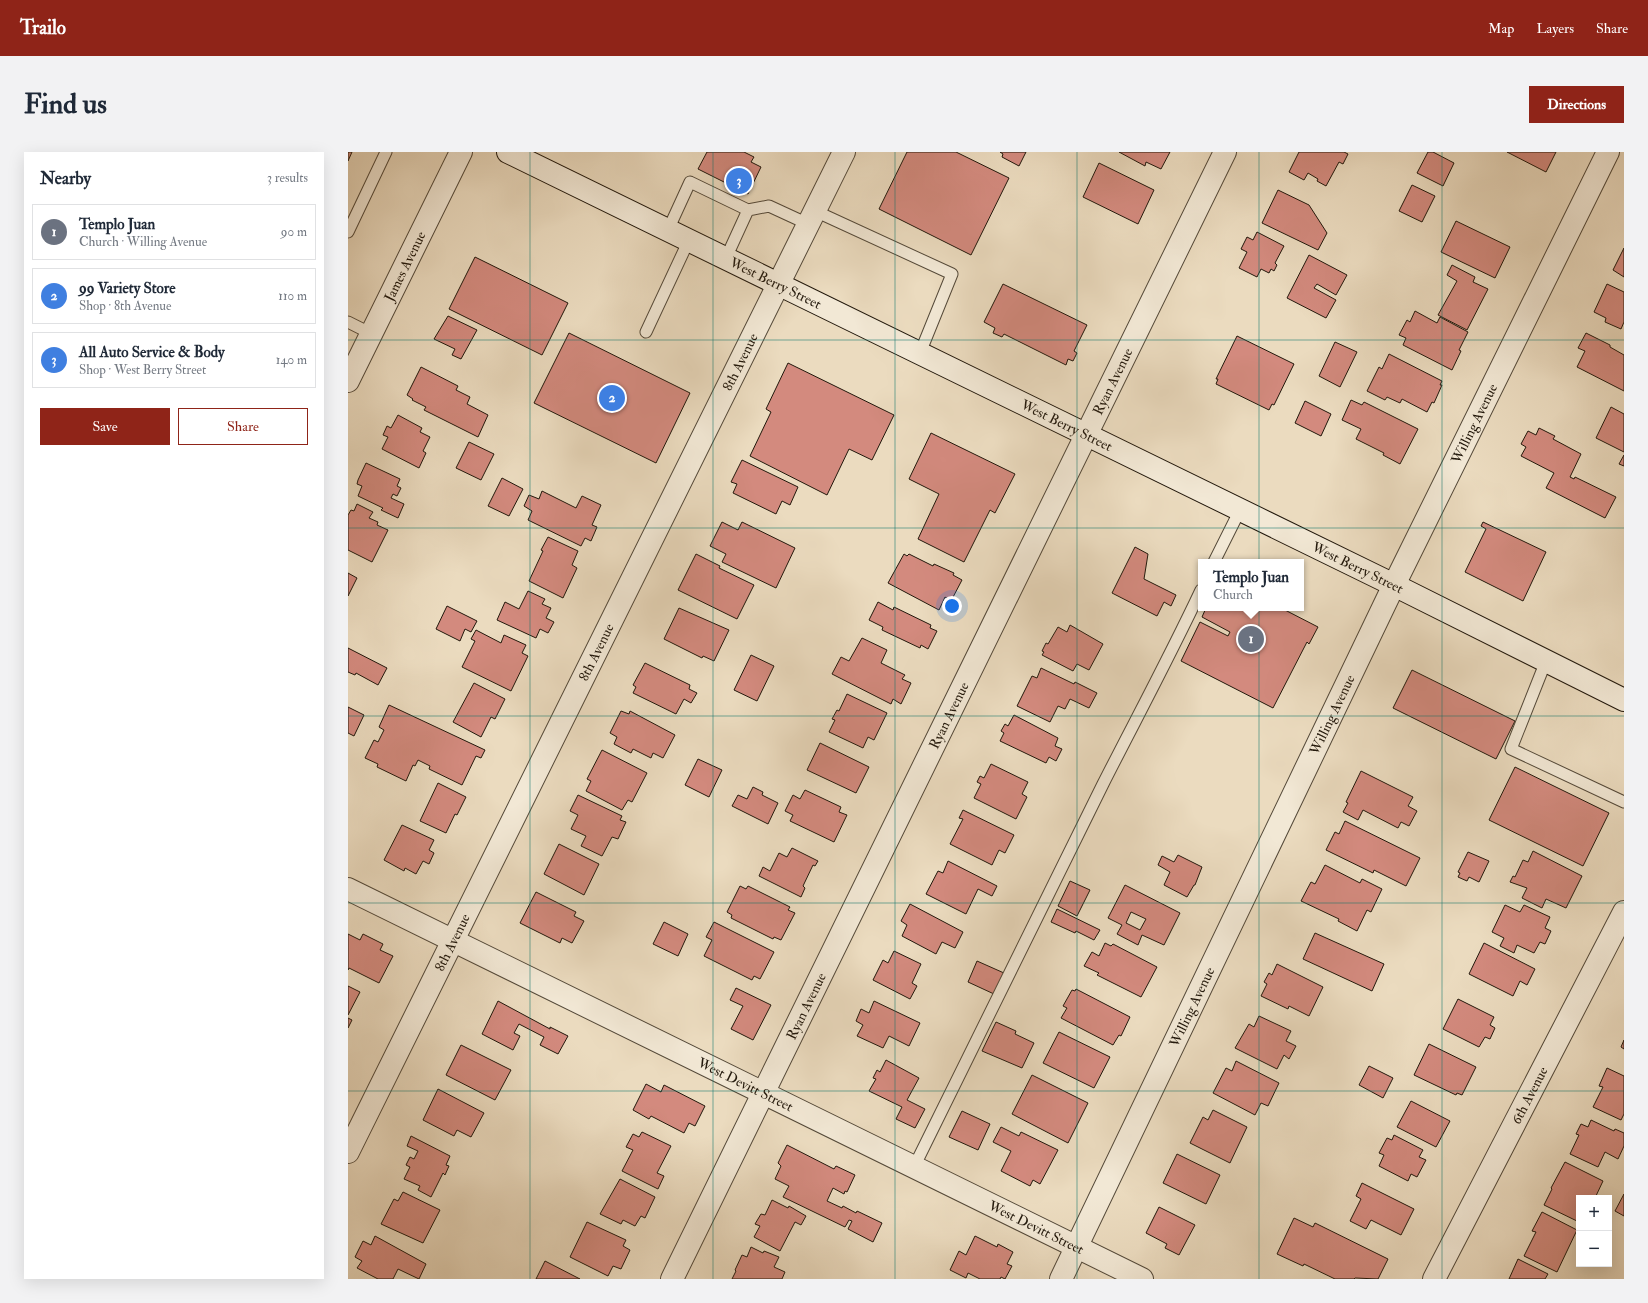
<!DOCTYPE html>
<meta charset="utf-8">
<style>
body{margin:0;font-family:"IM FELL Double Pica",serif;background:#f2f2f3;color:#1f2937}
.controls{position:absolute;right:12px;bottom:12px;display:grid;overflow:hidden;border-radius:0px;box-shadow:0 4px 16px #0002}
.controls button{width:36px;height:36px;display:grid;place-items:center;padding:0;border:0;border-bottom:1px solid #e0e1e3;background:#fff;color:#1f2937;font:20px sans-serif}
.you{position:absolute;left:604px;top:454px;width:14px;height:14px;margin:-10px;border:3px solid #fff;border-radius:50%;background:#1a73e8;box-shadow:0 0 0 6px #1a73e833}
.badge{display:grid;place-items:center;width:26px;height:26px;border-radius:50%;background:#8f2418;color:#fff;font-size:13px;font-weight:700}
.pin{position:absolute;translate:-50% -50%;border:2px solid #fff;box-shadow:0 1px 4px #0006}
.popup{position:absolute;left:850px;top:407px;width:106px;height:52px;box-sizing:border-box;display:grid;place-content:center;border-radius:0px;background:#fff;filter:drop-shadow(0 1px 3px #0005);font-size:13px;white-space:nowrap;color:#747a83}
.popup b{font-size:15px;color:#1f2937}
.popup::after{content:'';position:absolute;left:50%;top:100%;margin-left:-8px;border:8px solid transparent;border-top-color:#fff}
.list{margin:0;padding:0;list-style:none}
h2{display:flex;justify-content:space-between;align-items:center;height:52px;margin:0;padding:0 16px;font-size:17px}
h2 small{font-size:13px;font-weight:400;color:#747a83}
.list li{display:grid;grid-template-columns:26px 1fr auto;gap:12px;align-items:center;box-sizing:border-box;height:56px;margin:0 8px 8px;padding:0 8px;border:1px solid #e0e1e3;border-radius:0px}
.list b{display:block;font-size:15px;white-space:nowrap}
.list p{margin:0;font-size:13px;white-space:nowrap;color:#747a83}
.list em{font-size:13px;font-style:normal;color:#747a83}
.actions{display:flex;gap:8px;padding:12px 16px}
.actions a{flex:1;padding:9px 0;border:1px solid #8f2418;border-radius:0px;text-align:center;font-size:14px;color:#8f2418}
.actions .main{background:#8f2418;color:#fff}
.map{position:relative;flex:none;width:1276px;height:1127px;overflow:hidden;border-radius:0px}
header{display:flex;align-items:center;gap:24px;box-sizing:border-box;height:56px;padding:0 20px;background:#8f2418;color:#fff}
header strong{font-size:19px}
nav{display:flex;gap:22px;margin-inline-start:auto;font-size:14px}
.intro{display:flex;align-items:center;justify-content:space-between;box-sizing:border-box;height:96px;padding:0 24px}
h1{margin:0;font-size:28px}
.button{padding:10px 18px;border-radius:0px;background:#8f2418;color:#fff;font-size:14px;font-weight:700}
main{display:flex;gap:24px;padding:0 24px}
aside{flex:1;background:#fff;border-radius:0px;box-shadow:0 4px 16px #0002}
.map>svg:first-child{display:block}
</style>
<header>
<strong>Trailo</strong>
<nav><a>Map</a><a>Layers</a><a>Share</a></nav>
</header>
<div class="intro"><h1>Find us</h1><a class="button">Directions</a></div>
<main>
<aside>
<h2>Nearby<small>3 results</small></h2>
<ul class="list">
<li><span class="badge" style="background:#6b7280">1</span><div><b>Templo Juan</b><p>Church · Willing Avenue</p></div><em>90 m</em></li>
<li><span class="badge" style="background:#3f7fe0">2</span><div><b>99 Variety Store</b><p>Shop · 8th Avenue</p></div><em>110 m</em></li>
<li><span class="badge" style="background:#3f7fe0">3</span><div><b>All Auto Service &amp; Body</b><p>Shop · West Berry Street</p></div><em>140 m</em></li>
</ul>
<div class="actions"><a class="main">Save</a><a>Share</a></div>
</aside>
<div class="map">
<svg width="1276" height="1127" viewBox="0 0 1276 1127">
<rect width="100%" height="100%" fill="#ebdbbf"/>
<filter id="stains"><feTurbulence type="fractalNoise" baseFrequency=".005" numOctaves="4"/><feColorMatrix values="0 0 0 0 .2 0 0 0 0 .09 0 0 0 0 .02 0 0 0 .5 -.17"/></filter>
<radialGradient id="worn" r=".72"><stop offset=".6" stop-color="#630" stop-opacity="0"/><stop offset="1" stop-color="#630" stop-opacity=".3"/></radialGradient>
<path fill="#d38a7e" stroke="#22180c" fill-rule="evenodd" d="M0,0H4L0,9Z
M359,0H396L406,5L403,10L413,15L400,42L350,17Z
M559,0H608L661,26L623,103L531,57Z
M652,0H678L671,14L654,5L655,2Z
M771,0H822L813,17L798,10L797,14Z
M951,0H996L1000,2L995,12L991,10L978,34L969,29L970,27L960,21L956,28L941,20Z
M1080,0H1085L1106,11L1095,34L1069,21Z
M1159,0H1208L1198,20Z
M751,11L806,38L790,72L735,45Z
M1064,33L1087,44L1074,70L1051,59Z
M930,38L961,53L979,81L970,98L914,71Z
M1108,69L1162,95L1147,126L1093,100Z
M909,80L936,94L927,111L929,113L926,119L923,117L921,121L913,117L909,125L891,116L899,100L893,97L899,85L905,88Z
M1276,96V125L1265,118Z
M961,103L999,123L988,143L969,132L966,136L988,148L978,166L939,146Z
M127,105L220,151L194,203L101,157Z
M1104,113L1127,125L1125,130L1140,137L1119,178L1090,163L1109,129L1099,123Z
M655,132L739,173L726,199L729,201L725,209L720,207L718,213L656,182L654,185L645,181L647,176L636,170Z
M1259,132L1276,140V170L1273,177L1257,170L1258,166L1246,160Z
M1067,159L1089,171L1092,165L1120,180L1111,198L1113,199L1104,218L1055,193L1058,186L1051,183L1059,168L1062,170Z
M100,164L129,178L113,207L104,203L107,197L86,187Z
M221,181L342,241L308,311L186,251Z
M1238,181L1262,193V195L1276,203V239L1229,215L1237,199L1230,196Z
M889,184L946,212L926,253L924,252L921,258L868,232L870,227H868Z
M987,190L1009,200L992,235L971,224Z
M1041,202L1094,229L1092,233H1094L1086,251L1084,250L1079,260L1054,247L1052,251L1039,245L1037,248L1019,239L1031,215L1034,217Z
M440,211L546,263L524,308L501,297L479,343L402,304L423,260L418,257Z
M73,215L110,234L108,238L122,245L119,252L140,263L130,285L76,258L78,255L64,248L65,247L59,243Z
M1003,248L1014,253L1016,250L1070,277L1052,312L1035,303L1036,301L1008,287L1013,277L994,268Z
M957,249L983,262L973,284L947,271Z
M1263,255L1276,262V300L1248,286Z
M50,263L74,276L72,280L82,285L75,299L78,301L71,316L34,297L40,285L35,283L39,274L43,276Z
M1191,276L1207,284L1205,287L1233,302L1222,325L1226,327L1227,325L1268,345L1257,366L1198,336L1206,321L1173,304L1178,295L1173,292L1180,279L1188,283Z
M583,281L667,322L647,361L642,358L616,410L570,387L591,342L561,327Z
M121,290L146,302L133,328L108,316Z
M1276,303V314L1271,312Z
M394,308L450,335L442,353L434,349L428,362L385,341L389,332L383,330Z
M18,311L52,327L49,334L53,336L49,344L45,342L43,346L56,352L50,366L33,358L35,356L10,344L14,334L9,332L10,328Z
M154,326L175,337L161,364L140,354Z
M194,339L228,356L234,344L253,353L244,373L249,375L243,389L237,386L233,394L180,368L184,359L176,354L181,343L191,347Z
M9,352L25,360L21,366L30,370L29,373L40,378L24,410L0,398V363L3,358L6,359Z
M374,370L390,378L394,370L447,396L428,436L374,410L378,402L362,394Z
M1135,370L1198,400L1175,449L1117,420L1138,377L1133,374Z
M200,385L230,399L224,413L229,416L215,446L181,429L195,399L193,398Z
M787,395L800,402L796,427L828,443L823,454L816,450L809,464L764,441Z
M348,402L372,414L371,416L406,433L389,467L330,438Z
M556,402L559,404L561,402L585,414L586,412L606,421L605,423L614,428L603,449L597,445L591,458L540,431Z
M0,421L9,426L0,444Z
M180,439L197,447L194,452L203,456L198,466L206,470L200,481L192,477L188,486L149,468L157,450L171,457Z
M530,450L545,458L546,455L583,473L582,476L589,479L580,497L573,493L572,496L534,478L535,475L521,468Z
M99,454L129,469L123,480L117,477L112,489L88,477Z
M331,456L381,478L366,509L355,504L354,506L316,487Z
M858,456H938L937,458L970,475L961,492L959,490L925,556L833,509L852,470L880,484L882,480L854,465Z
M722,473L755,492L741,518L729,512L725,519L694,503L696,500L694,499L698,491L700,492L710,475L719,480Z
M128,478L153,491L156,483L178,493L174,501L180,504L163,539L114,515L127,489L123,487Z
M514,486L539,498L533,511L557,523L554,527L563,531L553,552L545,547L543,552L484,522L493,505L501,509Z
M0,496L39,516L30,533L8,521L7,523L0,520Z
M403,503L426,514L409,549L386,538Z
M297,511L342,533L341,537L349,541L343,551L336,547L328,562L285,541L288,535L285,533Z
M693,516L726,532L727,530L749,541L741,556L722,547L717,557L710,554L702,570L669,554L684,524L689,526Z
M1064,518L1167,569L1148,607L1045,556Z
M126,531L157,547L147,567L143,565L133,585L105,570Z
M499,542L539,561L526,588L520,585L515,596L481,580L487,568L484,567L489,558L491,559Z
M41,553L137,598L133,606L128,604L114,633L81,617L82,614L70,608L67,614L65,613L58,629L29,615L30,612L17,606L26,588L30,590L36,578L31,575Z
M0,555L16,563L6,584L0,581Z
M273,559L281,562L282,559L327,583L315,606L305,601L303,606L285,597L283,601L266,592L269,585L262,581Z
M666,563L710,586L707,594L714,597L708,609L701,605L698,611L652,589L656,581L653,579L657,572L660,574Z
M472,591L521,615L508,641L459,618Z
M254,598L299,621L284,650L280,648L274,658L238,639L243,629L239,627Z
M350,607L374,618L361,645L337,633Z
M643,612L680,630L674,642L679,645L668,667L626,646L633,632L629,630L632,624L636,626Z
M1167,615L1261,661L1235,714L1141,668Z
M1013,619L1065,645L1060,654L1069,659L1061,674L1053,670L1050,676L1015,658L1010,668L995,660L1000,651L998,650Z
M90,631L118,645L109,663L107,662L98,681L72,669Z
M405,635L415,640L414,643L430,651L420,672L384,654L390,643L399,647Z
M457,638L493,655L491,660L499,663L486,690L442,669L445,663L437,659L445,643L452,647Z
M230,643L274,664L272,668L278,670L270,687L264,685L254,704L233,694L238,684L223,677L230,663L222,659Z
M615,658L666,683L657,701L651,698L644,713L602,692L615,667L611,666Z
M997,669L1072,706L1058,734L1026,718L1025,721L978,698L987,680L991,682Z
M54,673L86,688L81,698L86,701L81,712L75,709L68,722L57,716L56,719L36,708Z
M211,692L251,712L236,743L196,722Z
M444,696L470,709L467,714L465,713L455,734L457,736L453,745L411,724L415,715L422,719L431,701L439,705Z
M1185,699L1234,724L1218,756L1198,747L1194,756L1174,746L1179,736L1162,730L1165,724L1167,725L1175,708L1180,710Z
M1120,700L1141,709L1131,730L1121,725L1119,729L1110,725L1112,721L1110,720Z
M830,703L854,715L847,733H846L839,745L816,733L822,720L810,713L814,704L826,710Z
M600,709L649,734L644,744L630,737L618,762L578,742L590,719L595,721Z
M977,713L1012,731L1014,727L1034,737L1023,760L1019,758L1009,779L990,769L991,767L953,749L963,730L967,732Z
M722,729L742,738L729,764L710,754Z
M777,733L832,761L816,793L794,783L790,793L769,782L774,773L760,766ZM783,760L798,767L792,778L778,771Z
M392,734L398,737L400,734L442,755L440,758L447,761L433,788L426,785L425,787L383,766L384,763L379,760Z
M188,740L228,760L226,764L236,769L224,791L214,786L212,791L172,771Z
M562,752L615,780L607,796L594,790L588,802L554,784L559,773L553,769Z
M1157,753L1172,760L1176,753L1202,765L1197,776L1203,779L1197,792L1192,790L1186,801L1169,793L1166,801L1152,794L1156,786L1144,780Z
M709,757L752,778L746,788L728,779L727,781L703,770Z
M316,770L340,782L330,804L305,792Z
M366,770L426,800L412,827L406,824L404,828L356,804L364,788L358,785Z
M967,781L1036,812L1024,839L955,807Z
M0,782L12,788L15,782L35,792L32,798L45,804L31,831L1,816L0,818Z
M757,791L763,794L765,792L809,815L793,845L749,823L751,821L736,814L744,800L751,804Z
M1136,791L1187,817L1179,833L1172,829L1165,844L1121,822Z
M546,799L573,812L564,831L569,834L562,847L525,828L535,808L540,811Z
M629,809L656,821L646,842L620,830Z
M929,812L975,835L961,864L941,854L940,857L913,844L919,832L916,830L921,821L924,823Z
M0,834L12,840L0,863Z
M388,836L423,853L405,888L383,877L395,854L382,848Z
M728,837L782,865L773,884L771,883L765,893L713,866L719,856L715,854L724,838L727,839Z
M1110,847L1146,865L1142,873L1147,876L1142,887L1137,885L1131,895L1095,877Z
M150,849L202,877V875L220,884L210,902L192,893L196,885L171,872L166,881L172,884L165,898L134,882Z
M526,849L572,871L561,894L541,884L535,896L509,884L515,873L508,869L513,857L521,861Z
M911,864L943,879L938,889L948,894L941,907L936,903L929,917L887,896L901,872L906,875Z
M0,866L4,868L0,876Z
M648,870L668,879L667,882L686,891L674,916L634,899Z
M711,880L762,905L746,936L695,911Z
M1276,888V897L1273,895Z
M1081,892L1128,915L1114,943L1109,941L1108,943L1066,923Z
M113,893L163,918L147,948L98,923Z
M538,908L571,926L559,948L577,957L567,976L548,967L554,955L521,939L528,927L525,926L529,918L532,920Z
M888,909L931,931L920,954L913,951L907,963L865,941L878,916L884,919Z
M1021,914L1045,926L1035,946L1011,933Z
M1259,916L1276,924V962L1273,968L1245,955L1255,935L1251,934Z
M684,923L740,951L720,991L664,962Z
M298,932L313,940L316,933L357,954L347,974L341,971L336,981L303,964L301,967L285,958Z
M90,937L136,961L123,985L109,978L106,984L75,968Z
M1063,949L1102,969L1088,995L1049,975Z
M865,958L899,975L882,1011L842,991L855,965L860,968Z
M614,959L642,972L630,998L601,985Z
M1243,968L1266,979L1267,977L1276,981V994L1270,1007L1257,1000L1250,1015L1222,1002L1231,983L1228,982L1233,972L1240,975Z
M653,975L671,984L673,980L710,998L692,1032L685,1028L682,1034L653,1019L663,999L645,990Z
M294,980L323,994L309,1021L316,1024L310,1037L274,1019L285,998L278,995L285,982L291,985Z
M1046,983L1075,998L1071,1005L1078,1008L1069,1025L1063,1022L1060,1029L1031,1014L1036,1003L1031,1001L1039,986L1044,988Z
M63,984L102,1004L98,1013L101,1014L97,1023L95,1021L83,1045L70,1038L72,1034L56,1027L62,1015L58,1013L62,1005L66,1007L70,999L59,994Z
M439,993L486,1017L488,1014L507,1023L499,1040L497,1039L496,1042L485,1036L479,1049L494,1056L495,1054L508,1061L509,1059L534,1071L525,1090L500,1077L504,1069L501,1068L497,1075L435,1045L441,1034L427,1027L433,1014L430,1011Z
M829,1002L872,1023L858,1052L815,1031Z
M1217,1010L1255,1029L1247,1046H1231V1070L1196,1053L1204,1037L1203,1036Z
M272,1027L307,1045L297,1066L293,1064L287,1074L275,1068L273,1072L252,1062Z
M1014,1031L1066,1057L1053,1083L1023,1068L1018,1077L1002,1069L1013,1047L1008,1044Z
M55,1040L92,1058L75,1091L33,1072L46,1047L50,1049Z
M1276,1042V1064L1267,1059Z
M424,1048L440,1056L441,1054L458,1064L453,1073L447,1070L432,1099L406,1085L412,1074L407,1072L413,1062L417,1063Z
M811,1055L847,1073L831,1103L817,1096L819,1092L798,1081Z
M1194,1060L1229,1078L1209,1120L1176,1104L1188,1080L1184,1079Z
M946,1066L965,1075L967,1071L1040,1107L1030,1127L1007,1126L1006,1127H987L956,1112L955,1114L929,1102Z
M239,1070L278,1088L275,1094L282,1098L273,1117L265,1114L260,1124L222,1105Z
M27,1084L78,1112L71,1127L50,1117L45,1127H30L9,1116L14,1109L7,1105L15,1089L23,1093Z
M627,1084L649,1095L650,1092L665,1100L659,1112L664,1114L657,1127L653,1125L652,1127H632L620,1121L618,1126L602,1118L611,1099L618,1103Z
M403,1095L415,1101L416,1099L431,1105L426,1115L437,1120L434,1127H384L388,1119L387,1118L394,1103L399,1105Z
M1170,1107L1200,1122L1197,1127H1161Z
M197,1109L232,1127H188Z"/>
<g fill="none" stroke-linecap="round" stroke-linejoin="round">
<defs>
<path id="service" d="M467,59L604,122L572,201
M320,78L342,30L400,58L421,54L460,72
M0,80L38,0
M378,106L400,58
M0,170L24,182
M298,180L341,88
M866,410L892,358
M1198,509L1163,597L1276,650
M566,1015C629,887 692,759 755,632C788,567 822,504 853,438"/>
<g id="minor">
<path id="s1" d="M0,229L113,0"/>
<path id="s2" d="M0,737L794,1127"/>
<path id="s3" d="M0,1000L496,0"/>
<path id="s4" d="M324,1127L877,0"/>
<path id="s5" d="M713,1127L1046,433L1260,0"/>
<path id="s6" d="M1086,1127L1276,760"/>
</g>
<g id="secondary">
<path id="s7" d="M160,0L1046,433L1276,548"/>
</g>
</defs>
<use href="#service" stroke="#544939" stroke-width="13"/>
<use href="#minor" stroke="#544939" stroke-width="24"/>
<use href="#secondary" stroke="#22180c" stroke-width="24"/>
<use href="#service" stroke="#f2e8d5" stroke-width="11"/>
<use href="#minor" stroke="#f2e8d5" stroke-width="22"/>
<use href="#secondary" stroke="#f2e8d5" stroke-width="22"/>
</g>
<path fill="none" stroke="#0f766e" stroke-width="1" stroke-opacity="0.55" d="M182,0V1127M365,0V1127M547,0V1127M729,0V1127M911,0V1127M1094,0V1127M0,188H1276M0,376H1276M0,564H1276M0,751H1276M0,939H1276"/>
<g text-anchor="middle" stroke-width="3.5" stroke-linejoin="round" paint-order="stroke">
<g font-size="14" fill="#22180c" stroke="#f2e8d5">
<text dy="5" stroke="none"><textPath href="#s1" startOffset="128">James Avenue</textPath></text>
<text dy="5" stroke="none"><textPath href="#s7" startOffset="298">West Berry Street</textPath></text>
<text dy="5" stroke="none"><textPath href="#s3" startOffset="882">8th Avenue</textPath></text>
<text dy="5" stroke="none"><textPath href="#s4" startOffset="1000">Ryan Avenue</textPath></text>
<text dy="5" stroke="none"><textPath href="#s5" startOffset="950">Willing Avenue</textPath></text>
<text dy="5" stroke="none"><textPath href="#s7" startOffset="622">West Berry Street</textPath></text>
<text dy="5" stroke="none"><textPath href="#s7" startOffset="946">West Berry Street</textPath></text>
<text dy="5" stroke="none"><textPath href="#s3" startOffset="558">8th Avenue</textPath></text>
<text dy="5" stroke="none"><textPath href="#s5" startOffset="626">Willing Avenue</textPath></text>
<text dy="5" stroke="none"><textPath href="#s4" startOffset="628">Ryan Avenue</textPath></text>
<text dy="5" stroke="none"><textPath href="#s3" startOffset="234">8th Avenue</textPath></text>
<text dy="5" stroke="none"><textPath href="#s4" startOffset="304">Ryan Avenue</textPath></text>
<text dy="5" stroke="none"><textPath href="#s5" startOffset="302">Willing Avenue</textPath></text>
<text dy="5" stroke="none"><textPath href="#s2" startOffset="443">West Devitt Street</textPath></text>
<text dy="5" stroke="none"><textPath href="#s6" startOffset="207">6th Avenue</textPath></text>
<text dy="5" stroke="none"><textPath href="#s2" startOffset="767">West Devitt Street</textPath></text>
</g>
</g>
<rect width="100%" height="100%" filter="url(#stains)"/>
<rect width="100%" height="100%" fill="url(#worn)"/>
</svg>
<div class="controls">
<button>+</button>
<button>−</button>
</div>
<div class="you"></div>
<div class="pin badge" style="left:903px;top:487px;background:#6b7280">1</div>
<div class="popup"><b>Templo Juan</b>Church</div>
<div class="pin badge" style="left:264px;top:246px;background:#3f7fe0">2</div>
<div class="pin badge" style="left:391px;top:29px;background:#3f7fe0">3</div>
</div>
</main>
